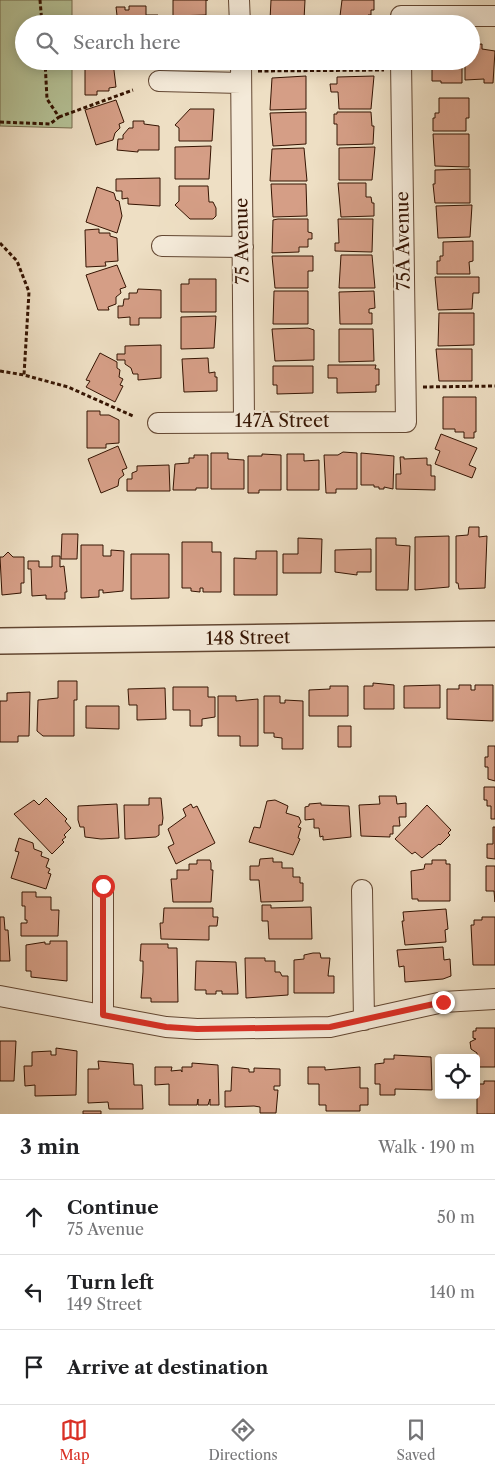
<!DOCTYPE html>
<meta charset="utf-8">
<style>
body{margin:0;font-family:"Libre Caslon Text",serif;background:#f6f6f6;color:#202124}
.controls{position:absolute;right:15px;bottom:15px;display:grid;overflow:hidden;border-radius:5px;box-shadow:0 2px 12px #0003}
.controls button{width:45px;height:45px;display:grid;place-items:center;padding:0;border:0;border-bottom:1px solid #e0e0e0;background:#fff;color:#202124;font:25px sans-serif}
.stop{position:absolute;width:15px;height:15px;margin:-11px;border:4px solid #d93025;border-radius:50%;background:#fff}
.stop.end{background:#d93025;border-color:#fff;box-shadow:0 1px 5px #0008}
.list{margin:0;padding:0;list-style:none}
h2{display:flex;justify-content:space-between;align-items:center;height:65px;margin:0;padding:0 20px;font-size:21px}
h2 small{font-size:16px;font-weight:400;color:#757577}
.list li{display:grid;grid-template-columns:32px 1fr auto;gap:15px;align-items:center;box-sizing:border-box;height:75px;padding:0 20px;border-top:1px solid #e0e0e0}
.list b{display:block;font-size:19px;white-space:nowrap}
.list p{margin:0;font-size:16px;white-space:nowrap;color:#757577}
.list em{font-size:16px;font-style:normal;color:#757577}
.icon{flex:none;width:28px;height:28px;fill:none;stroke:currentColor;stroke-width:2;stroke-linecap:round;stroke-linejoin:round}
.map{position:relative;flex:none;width:495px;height:1114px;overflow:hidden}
.search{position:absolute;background:#fff;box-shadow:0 2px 12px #0003;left:15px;right:15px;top:15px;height:55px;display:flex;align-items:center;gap:12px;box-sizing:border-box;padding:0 18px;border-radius:28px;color:#757577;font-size:19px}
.sheet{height:290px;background:#fff}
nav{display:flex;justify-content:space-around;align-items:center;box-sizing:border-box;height:70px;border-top:1px solid #e0e0e0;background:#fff;font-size:14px;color:#757577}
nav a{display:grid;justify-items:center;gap:2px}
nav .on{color:#d93025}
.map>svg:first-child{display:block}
</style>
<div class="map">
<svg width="495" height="1114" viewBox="0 0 495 1114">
<rect width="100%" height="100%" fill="#eedfc4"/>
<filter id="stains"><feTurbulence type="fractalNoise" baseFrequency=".004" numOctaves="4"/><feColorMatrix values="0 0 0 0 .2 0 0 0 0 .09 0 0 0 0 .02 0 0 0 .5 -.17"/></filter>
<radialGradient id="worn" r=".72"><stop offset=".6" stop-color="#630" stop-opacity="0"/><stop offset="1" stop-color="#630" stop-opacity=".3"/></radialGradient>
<path fill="#b5c297" stroke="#756b4c" d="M0,0H72V24H24V61H72V128L0,126Z"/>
<path fill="#d59e86" stroke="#351402" d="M173,0H208H206V15L173,16Z
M271,0H305L304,20H282V22L270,20Z
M342,0H374V10H371V15H368V24H339Z
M129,6H146V15H158V24H118L116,7H125V10H129Z
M93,16L109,24H85L86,18Z
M182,18H207V21H211V24H178L182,23Z
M482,44V49L495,51L493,83H484V79L465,80V61H471V45Z
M85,61L113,62L116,87L109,88V91H97V95H85Z
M347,61H374V64L347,66Z
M432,61H462V83H441V81H432Z
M306,76V109L270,110L272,78Z
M374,76L371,109H339L338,92H331L330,84H337V77Z
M439,98H469V118H466V131H433V118H435V113H439Z
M116,100L124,122L119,124L120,128L115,133L113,140L96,145L85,110Z
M190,109H214L212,141H179V128L175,125Z
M306,112V144L273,146L270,113Z
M337,112H371L372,126H374L373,144L337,145V124H334V114H337Z
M133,121H144V124L159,126V150H138V152L117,150L118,139H123V135L129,128H133Z
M433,134H469V167L435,166Z
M211,146L209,179H175V147Z
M375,147L372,180H339V148Z
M304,148L307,181H270L272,149Z
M470,169V203H435L433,184H435V170Z
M160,178V206L128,204V198L122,199V191H116V179Z
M338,183H366V197H371L372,203H374V216L341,217Z
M271,184H306L307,216L273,217Z
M179,186H208L209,202H213L216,208V216L213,219H190L175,205L179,201Z
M97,187L114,193L116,200L119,201L122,216L117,233L86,222Z
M472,205L470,237L438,238L436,206Z
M278,219H308V232L312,233V239H308V247H299V252L272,253L273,220Z
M338,219H373L372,252L335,251V243H339Z
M99,229V233H110V236L117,238L118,261L105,262L106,266L86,267L85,230Z
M473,241V261L469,262L470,274H437V261H440V256H443V242Z
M341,255H372L375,288H339Z
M272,256H313V271H308V288H275Z
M117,265L126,287L120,289L121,293L116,297V304L108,307L109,310H98L86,275Z
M435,277H479V293H473L472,309L438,310Z
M189,279H216V312H181V284H189Z
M138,289L161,290V318H139V325H130V317L118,318V306H123L124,299H129V293H137Z
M274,291H308V324H273Z
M374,291L375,308L369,309V313H372V324H340L339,292Z
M439,313H474V345L438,346Z
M216,316L214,348L181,349V317Z
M308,328L314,330V360L275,361L272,329Z
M339,329H373L374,361L339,362Z
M161,345V378L138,380V374H133L131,368L125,364V360H117V354H125V346Z
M436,349H472V381H439Z
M100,353L117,362V368L120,370L119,377L123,379L120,385L123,386L115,402L86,387L90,381L86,380Z
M208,358L209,373L215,372V377H217V391L184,392L182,359Z
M328,365H376L375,369H379V385H376V392L337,393V378H328Z
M273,366H313V393L277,394V385H273Z
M443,397H476V432H474V438H464V432H455V429H443Z
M87,411H100V415H109L119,420V443L106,444V448H87Z
M441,434L477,448L469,465L476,468L472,478L435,464L440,451L435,449Z
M118,446L127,468L122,470L124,475L119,479L118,486L101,493L88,459Z
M343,452L357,453V489H336V493H326L324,455H338Z
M211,453H228V459L244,460V489H211Z
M361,453L394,456L393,489L384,487V489H379V487H374V485H361Z
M262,454L281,455V490H259V493H248V456H262Z
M287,454H304V461L319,460V490H287Z
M194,455H208V488H196V490H173L175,464L189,463V458H194Z
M400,457H404V459L427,458V465H431V476H435V490L396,489V474H401Z
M169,465L170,491H127V479H132V473L137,471V466Z
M469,527H479V537L487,536L485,588L459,589L458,583H456V536L468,535Z
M62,534H78L77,559H61Z
M449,536V587L415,590V537Z
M298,538L322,539L321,573H283V554H298Z
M376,538H396V545L410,546L408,590H376Z
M182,542H212V552H221V592H203V588H200V592L191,591V588H182Z
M81,545H103V556H111V550L124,551L123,591L103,593V590H99V597L81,598Z
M371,549V572H357V575L335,572V550Z
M256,551H277V595H234V558L256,559Z
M8,552L13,557H24V583H21V593L2,595L0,557H3Z
M131,554H169V598L131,599Z
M52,556H60V567L64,566L67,592H65V599H46V595L32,596L31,569H28V561H39V567H52Z
M58,681H77V700H74V736H43L37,731L38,700L58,698Z
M373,683L394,685V709H364V686H373Z
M440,685V708H404V686Z
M459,685H471V690H475V685H493V721L447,719V689H459Z
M330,686H348V716H309V690L330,689Z
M173,687H208V697H215V717L202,719V726H190V710H173Z
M165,688L166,719L137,720V705H129L128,689Z
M30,692L29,736H18V742H0V701H7V693Z
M218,696H236V701L258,699V746H240V736H218Z
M264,696H280V703H285V700L303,701V749H282V738L274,737V733H264Z
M86,706H119V729L86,728Z
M338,726H351V747H338Z
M488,746H495V781L488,779V767H485V757H488Z
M484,787H495V819H491V806H487V800H484Z
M379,796H396L397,804L406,803V817H399L400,826H393V834H390V837L361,836L359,805L380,804Z
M46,798L67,819L65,821L71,828L64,835L66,837L62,840L64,842L52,854L14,814L34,800L39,805Z
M149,798H161L163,818L162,825H159V835L156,837L125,839L124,805H149Z
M275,800L288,806L286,813L299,817L301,822L298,827L301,828L298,838L300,839L293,855L249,842L254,827L260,828L267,801Z
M321,803V805L349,806L351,837L323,840V836L320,837L319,828H314V819L305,820V807L309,806V804Z
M117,804L119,838L101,839L85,837L84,827H80L78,820V806Z
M191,804L193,808L197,806L215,843L176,864L168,847L174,844L168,829L186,816L183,809Z
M427,805L451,830L448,833L450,835L440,845L439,844L422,858L415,852L412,854L395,839Z
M493,827H495V859L487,858V844H493Z
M19,838L33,843L34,849L42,852L41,856L49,859L46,867L50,869L48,873L51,874L46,889L11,878L19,852L15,851Z
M273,858V862H282V868H293V877H300V883H303V901L261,902L259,880H250V866H259L260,859Z
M197,860H210L211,863V870H213L211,902H173L171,879H177V870H189V864H197Z
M432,860H446V864H450V901H418V899H412L411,871L424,869L425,864H432Z
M486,866H495V902L494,891H486Z
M22,892H36V897H51V910H59L58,936H21V923H27V920H25V906H22Z
M262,905H271V908L311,907L312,939H269L268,921H262Z
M164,908H213V917H218L217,926H209V940L161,939L160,923H163Z
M446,909L448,929L445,930L446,942L405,945L402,921H404L403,912Z
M0,917H4L5,930H8L10,961H0Z
M482,917H495V965H473L471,925H474V920H482Z
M50,941H67V981L31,977V971H26V945L45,942V944H50Z
M141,944H168V948H177L178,1002H151V998H141L143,972V961H140Z
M443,947L444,960L450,959L451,976L443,979L405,982L404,966L399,967L397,950Z
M313,953H320L321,958H330L328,976H334V993H294V960L304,959V955Z
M245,958H265V961H275V972H280L282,976H288V995L246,998Z
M196,961L236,962L238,994H222V991H216V994H206V990H195Z
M476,1028H495V1067H477V1053L471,1049L470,1042L476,1039L473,1038V1031H476Z
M0,1041H16L14,1081H0Z
M56,1048L77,1051L76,1095L35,1096V1085L25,1086L24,1066H32V1052L51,1051V1055H56Z
M394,1055L431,1057L432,1090L395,1089V1095H380V1084H375V1064L384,1063V1059H394Z
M98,1061L133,1064L134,1085H142L143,1109H109L108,1102L88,1103V1069H99Z
M192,1063L218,1065L219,1105H210V1099L208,1105H198V1099L197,1105H169V1084L155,1085V1067H172L171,1071L181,1070L182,1072V1067H192Z
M232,1067L249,1069V1072H254V1068L280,1069V1086H274V1090H278L276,1113H260V1107L254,1106L225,1107V1091H231Z
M308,1067H325V1070L360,1067V1088H368V1105H360V1111H326V1105H319V1084H308Z
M484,1081H495V1114H477V1084H484Z
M83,1111H101V1114H83Z"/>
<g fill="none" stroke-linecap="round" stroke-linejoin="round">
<defs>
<path id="minor" d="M239,0L240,24
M401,16H495
M241,61L244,421
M159,81L241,83
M162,246L243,247
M158,423L406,422L401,61
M103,886V1015
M362,890L364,1020
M0,996L166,1027L197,1029L330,1027L443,1002L495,999"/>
<path id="tertiary" d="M0,641L495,634"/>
</defs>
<use href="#minor" stroke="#634732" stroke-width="22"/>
<use href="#tertiary" stroke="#634732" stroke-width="28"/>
<path stroke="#351402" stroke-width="3" stroke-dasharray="4 2.5" stroke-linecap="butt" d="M40,0L42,24
M258,71L384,70
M59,117L133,90
M0,122L50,124L59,117L47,99L45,61
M0,243L17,261L29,292L24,375L68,387L133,416
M0,371L24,375
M423,387L495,386"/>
<use href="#minor" stroke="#f4ead9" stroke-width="20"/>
<use href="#tertiary" stroke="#f4ead9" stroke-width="25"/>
</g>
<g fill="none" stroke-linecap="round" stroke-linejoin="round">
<path stroke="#d93025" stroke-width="6" d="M103,886V1015L166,1027L197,1029L330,1027L443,1002"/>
</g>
<g text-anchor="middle" stroke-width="4.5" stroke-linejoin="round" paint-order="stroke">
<g font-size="18" fill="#351402" stroke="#f4ead9">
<text transform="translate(242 241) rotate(-91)" y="6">75 Avenue</text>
<text transform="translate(403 241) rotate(-91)" y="6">75A Avenue</text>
<text x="282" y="427">147A Street</text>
<text transform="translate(248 638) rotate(-1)" y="6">148 Street</text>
</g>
</g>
<rect width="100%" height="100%" filter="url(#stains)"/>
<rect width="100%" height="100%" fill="url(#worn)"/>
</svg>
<div class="controls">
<button><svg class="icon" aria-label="locate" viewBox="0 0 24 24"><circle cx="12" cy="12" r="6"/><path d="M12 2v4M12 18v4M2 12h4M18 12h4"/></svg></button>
</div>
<div class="stop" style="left:103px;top:886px"></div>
<div class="stop end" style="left:443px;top:1002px"></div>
<div class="search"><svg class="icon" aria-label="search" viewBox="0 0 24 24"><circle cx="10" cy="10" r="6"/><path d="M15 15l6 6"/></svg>Search here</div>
</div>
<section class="sheet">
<h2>3 min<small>Walk · 190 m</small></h2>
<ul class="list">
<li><svg class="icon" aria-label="ahead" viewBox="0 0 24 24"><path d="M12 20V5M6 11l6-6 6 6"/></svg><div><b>Continue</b><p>75 Avenue</p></div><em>50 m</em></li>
<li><svg class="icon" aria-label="left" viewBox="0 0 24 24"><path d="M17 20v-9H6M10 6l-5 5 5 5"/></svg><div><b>Turn left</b><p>149 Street</p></div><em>140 m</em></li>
<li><svg class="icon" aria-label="arrive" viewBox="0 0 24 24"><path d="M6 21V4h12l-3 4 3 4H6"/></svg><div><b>Arrive at destination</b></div></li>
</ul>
</section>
<nav>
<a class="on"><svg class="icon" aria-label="map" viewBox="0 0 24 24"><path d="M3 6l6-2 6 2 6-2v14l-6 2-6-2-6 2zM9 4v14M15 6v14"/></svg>Map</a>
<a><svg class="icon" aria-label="directions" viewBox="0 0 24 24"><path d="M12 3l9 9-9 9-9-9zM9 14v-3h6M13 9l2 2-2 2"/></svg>Directions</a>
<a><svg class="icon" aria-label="saved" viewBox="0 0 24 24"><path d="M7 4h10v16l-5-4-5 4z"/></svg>Saved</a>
</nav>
